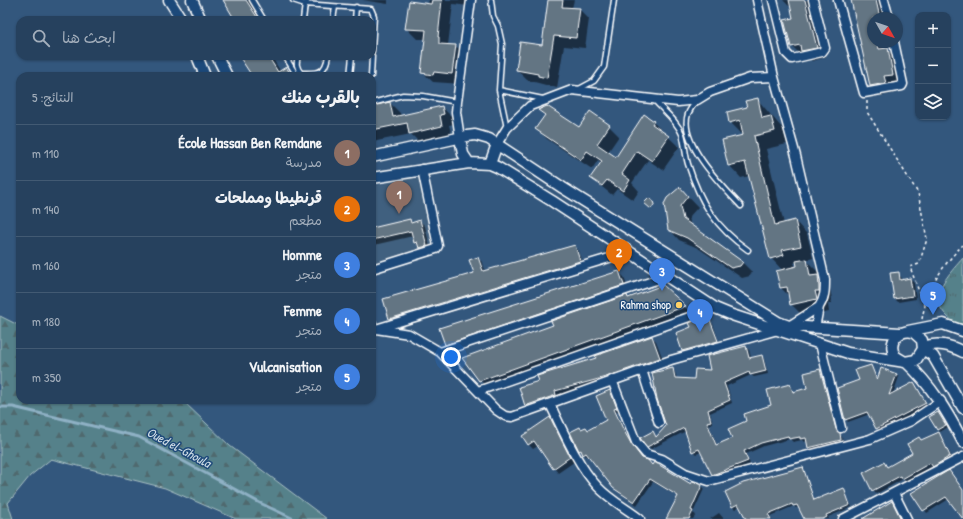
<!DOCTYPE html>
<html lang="ar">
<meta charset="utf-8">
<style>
body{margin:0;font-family:"Patrick Hand","Playpen Sans Arabic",sans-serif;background:#324c67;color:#f1f3f6;direction:rtl}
.controls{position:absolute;right:12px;top:12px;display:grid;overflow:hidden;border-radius:8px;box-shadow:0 1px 3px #0004}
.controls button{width:36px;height:36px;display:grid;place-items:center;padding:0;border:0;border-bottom:1px solid #425a73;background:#26415e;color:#f1f3f6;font:20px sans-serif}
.compass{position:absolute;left:867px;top:12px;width:36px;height:36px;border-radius:50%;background:#26415e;box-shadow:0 1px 3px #0004;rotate:130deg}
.you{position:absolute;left:451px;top:357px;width:14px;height:14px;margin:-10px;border:3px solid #fff;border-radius:50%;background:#1a73e8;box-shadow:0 0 0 6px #1a73e833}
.badge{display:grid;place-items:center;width:26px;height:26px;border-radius:50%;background:#ffd166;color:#fff;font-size:13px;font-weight:700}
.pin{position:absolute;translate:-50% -33px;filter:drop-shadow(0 1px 2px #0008)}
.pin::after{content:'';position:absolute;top:21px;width:14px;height:12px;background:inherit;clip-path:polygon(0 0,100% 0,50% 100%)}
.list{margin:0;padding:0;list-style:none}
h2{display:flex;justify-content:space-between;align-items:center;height:52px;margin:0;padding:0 16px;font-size:17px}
h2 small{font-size:13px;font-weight:400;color:#a4afbc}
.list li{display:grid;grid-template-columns:26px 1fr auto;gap:12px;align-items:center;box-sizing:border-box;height:56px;padding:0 16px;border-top:1px solid #425a73}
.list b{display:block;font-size:15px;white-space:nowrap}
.list p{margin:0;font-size:13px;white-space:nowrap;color:#a4afbc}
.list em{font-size:13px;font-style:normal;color:#a4afbc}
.icon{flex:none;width:22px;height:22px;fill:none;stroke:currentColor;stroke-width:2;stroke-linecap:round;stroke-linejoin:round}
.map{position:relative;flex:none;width:963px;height:519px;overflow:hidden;direction:ltr}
.search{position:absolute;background:#26415e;box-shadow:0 1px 3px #0004;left:16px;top:16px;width:360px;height:44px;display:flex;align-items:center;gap:10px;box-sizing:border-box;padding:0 14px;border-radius:12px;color:#a4afbc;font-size:15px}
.panel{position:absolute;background:#26415e;box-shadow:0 1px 3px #0004;left:16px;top:72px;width:360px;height:332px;border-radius:12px;direction:rtl}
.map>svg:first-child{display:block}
</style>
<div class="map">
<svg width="963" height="519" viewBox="0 0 963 519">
<defs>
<pattern id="forest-firs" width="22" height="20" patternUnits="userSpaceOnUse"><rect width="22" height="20" fill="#54818a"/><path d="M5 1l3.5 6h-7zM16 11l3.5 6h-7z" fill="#50696e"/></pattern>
<pattern id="park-tufts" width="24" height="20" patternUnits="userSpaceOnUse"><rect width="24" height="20" fill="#54818a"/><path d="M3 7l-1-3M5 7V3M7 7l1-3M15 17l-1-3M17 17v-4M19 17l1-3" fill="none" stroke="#50696e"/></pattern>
</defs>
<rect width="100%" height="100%" fill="#33577d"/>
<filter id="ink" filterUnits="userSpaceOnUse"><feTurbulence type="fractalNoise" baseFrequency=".025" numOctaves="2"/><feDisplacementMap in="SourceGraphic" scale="8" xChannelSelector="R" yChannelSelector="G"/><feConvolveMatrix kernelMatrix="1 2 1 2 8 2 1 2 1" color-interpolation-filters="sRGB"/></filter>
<g filter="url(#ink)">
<path fill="#41607f" d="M411,178L419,179L432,241L431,245L427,248L372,263V186Z"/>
<path fill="url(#forest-firs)" stroke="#aac0c4" d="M0,316L20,326V400H182L230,446L327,519H236L165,488L51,459L30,476L8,503L13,519H0Z"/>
<path fill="url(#park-tufts)" stroke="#aac0c4" d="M963,258V328C923,304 938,286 963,258Z"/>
<path fill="#0007" fill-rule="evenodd" d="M224,0H249L262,20H236Z
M362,0H388V4Z
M429,0H469L468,6L453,4L448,45L456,46L466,56L462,84L433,82L422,72L426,39H417L407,29L428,4Z
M549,0H574L572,8L579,9L589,19L585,48L564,46L557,88L527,80L517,70L521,43L543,46Z
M783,0H811L826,57L812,61L807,55L802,56L792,46L795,19L791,5L789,6Z
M851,0H878L885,8L888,18H873V42H883L884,49H887L897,59L903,84L893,86L895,93L881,96L871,86Z
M241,56H271L281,72L286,69L294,76H253Z
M757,99L783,129L787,144L766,149L784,224L795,221L807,234L813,258L806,260L819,273L820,278L830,288L832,300L831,303L828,304L829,312L804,317L791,304L790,297L781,288L783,271L771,258L749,176L741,178L729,165L744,136L730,122ZM797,262L799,267L796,268L794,263Z
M390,103L400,113L401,116L442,107L452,117L454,124L449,125L452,136L420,143L411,134L372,142V107Z
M546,107L579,129L609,126L619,136L608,152L616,158L653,122L679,147L663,170L648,160L632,183L639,191L633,200L617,189L612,195L591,178L602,163L598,160L592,169L547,139L537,129L545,116L539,110Z
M680,188L698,207L689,217L691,227L742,262L752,272L750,276L742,278L698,248L679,240L669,229Z
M410,220L413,223L420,221L425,226L431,251L425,252L415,242L413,236L374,245V250H372V229Z
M575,246L579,251L584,266L395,323L390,318L475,274L478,258L483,263L485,271Z
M619,272L624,277L628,290L450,349L446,344Z
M898,273L903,280L910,279L914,283L916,299L898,302L894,298Z
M663,287L689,311L485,385L480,380L554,326L627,297L629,299Z
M699,320L702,324L710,321L713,324L720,345L686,354L683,351L692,328Z
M652,337L656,341L664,362L610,380L558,395L559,400L530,410L526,406L520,388Z
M746,347L749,350L751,358L762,356L764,359L768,374L754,377L751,375L727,386L732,403L710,413L713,423L709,425L717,445L733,439L747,421L773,406L790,385L794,392L808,389L820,371L822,373L838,433L842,437L843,443L812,451L809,448L808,441L804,442L802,440L793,442L790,439L764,446L746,454L750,464L715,477L702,452L696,454L693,451L686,431L651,449L648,446L653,432L657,437L667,426L673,369L675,372L677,379L695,380Z
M871,366L878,380L896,375L899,377L893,394L914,383L928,406L880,432L870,414L848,422L846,419L860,381Z
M610,391L619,411L616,412L627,435L634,450L642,459L652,466L692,486H701L704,489L693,513L696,515L693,519H667L679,497L653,482L637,505L617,491L589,456L587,457L580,450L582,430L589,431L608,420Z
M938,413L948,427L940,432L938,430Z
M550,419L555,423L574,462L558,473L538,446L533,449L529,445Z
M939,433L953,459L937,469L933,466L906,482L903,479L876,494L873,490L884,463L888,468L913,453L922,441Z
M802,468L815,501L843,489L852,507L828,517L829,519H805L799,507L796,508L794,506L770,516L772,519H747L740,506L735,509L732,506Z
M963,491V519L949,499L927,513L913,493Z
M892,503L897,507L902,519H866Z
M719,513L724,519H710Z"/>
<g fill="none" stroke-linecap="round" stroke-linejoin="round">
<path stroke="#8fb1c5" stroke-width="3" d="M0,407H13L139,437L260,503L294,519"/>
</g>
<path fill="#637583" stroke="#fff" d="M223,0H246L257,17L252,20H235Z
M432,0H442L438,37H439V44L456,45L452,74L434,72L433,75L421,73L426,30L405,29L409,1L431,4Z
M548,0H563L562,7L580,8L576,38L554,36L547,78L538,76V74L516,70L520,42L542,45Z
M789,0H805L817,48L801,51L800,45L791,47L784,20L793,18Z
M851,0H876L880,18H873V42H877L879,49L888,48L893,75L884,76L886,83L870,86Z
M239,56H268L278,72L286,67L292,76H252Z
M758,98L762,118L771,116L775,131L754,136L775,225L795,220L801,246L782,250L784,255L770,259L745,162L728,166L722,140L743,135L740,120L729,123L727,112L747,107L745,101Z
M390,102L393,117L442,106L444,114L440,115L442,126L409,134L407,123L372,130V106Z
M547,106L579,127L590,111L610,125L597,144L616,157L644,114L654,121L652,124L669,136L652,161L637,151L622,174L630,180L623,191L607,180L602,186L590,178L602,161L587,151L581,160L535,129L545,115L538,110Z
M680,187L688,196L680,206L683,219L743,262L740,266L731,268L687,238L668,230L664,204L667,198Z
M649,198L655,203L651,209L644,203Z
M410,219L411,223L420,220L427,246L419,248L417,242L414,243L411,231L372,240V228Z
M575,245L580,261L389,319L383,299L474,273L469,260L478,257L483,271Z
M807,259L810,276L818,275L819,287V291H815L817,299L790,305L787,287L780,288L776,271L797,266L796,261Z
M619,271L624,285L445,345L439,328Z
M899,272L900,280L910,278L913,296L894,299L890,273Z
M663,285L686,306L479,381L462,358L553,325L551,321L627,295L628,298Z
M699,319L701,323L710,320L718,341L682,351L676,333L691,327L689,323Z
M652,336L660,358L606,377L555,391L556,395L525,406L519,387L539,381L537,376L596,358L595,356Z
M746,346L749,358L762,355L766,371L750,375L749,372L724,383L730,400L708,410L711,421L707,422L716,445L732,438L728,429L746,421L744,414L771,405L767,390L790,384L793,392L807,388L804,373L820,369L836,429L840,433L841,440L808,448L806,438L800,439V437L789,439L788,436L761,443L744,451L748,461L712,475L699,449L692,452L684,428L647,447L640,438L653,431L656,437L666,426L657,399L652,373L673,368L675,378L694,379L695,369L710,370L707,356Z
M871,365L877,380L881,368L897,374L889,395L914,382L926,403L876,429L867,412L845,420L837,388L859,380L855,370Z
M610,390L617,408L614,409L624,431L632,445L642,458L648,460L652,465L654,462L656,463L691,484L693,481L702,485L691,510L693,511L689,519H666L678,496L650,479L634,502L613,488L586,453L583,455L581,450L579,451L570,432L580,427L581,429L586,427L588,430L606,420L596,396Z
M938,412L946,425L937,430L929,417Z
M550,417L570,457L553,469L534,441L528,445L522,436Z
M939,432L950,456L933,467L930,463L902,479L900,476L872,491L863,473L884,462L887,467L912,453L907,444L919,437L921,440Z
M803,467L814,500L844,488L850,505L826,515L827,517L823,519H804L797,505L793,506L792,504L768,514L771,519H746L738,504L732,507L725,492L743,483Z
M949,470L963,490V519L946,497L923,511L911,493Z
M892,501L901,519H862Z"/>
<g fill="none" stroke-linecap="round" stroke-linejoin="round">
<defs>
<path id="service" d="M252,0L264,20
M293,0L305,4L308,0
M491,0L493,16L498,26L502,44L499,90L507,128
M303,20L305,4L371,9L374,16L372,51
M333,20L335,7
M355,20L356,7
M285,56L297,76
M298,56C296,63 296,67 301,73C317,73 325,75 328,56
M350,76L352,56
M371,76L372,56
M579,89L594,81L604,67L614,0
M499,90L543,99
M655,101C664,111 677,121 682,134C685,143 685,154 688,164C700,202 715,227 748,250
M697,101C694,104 690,109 688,114C678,142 723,187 741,206
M372,103L403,95L423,96L457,102"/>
<path id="minor" d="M757,0L774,77
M773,0L786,53L792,59L822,52L825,48L813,0
M838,0L864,93L902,86L903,84L894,42
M884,0L889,18
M460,138L456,112L457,102L471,0
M497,144L507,128L530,106L572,90L678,102L697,100L710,92L750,78L774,77L796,156L825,280C825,290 825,298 819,307
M372,269L436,249L438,246L422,169
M372,325L376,329L409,334L440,352L496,410L505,416L512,417L671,360L778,330
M789,326L819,307L815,328
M379,328L629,252
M820,344L841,428
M440,352L665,277
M642,370L659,423
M612,380L636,442L646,454L662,459L685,473L709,481L870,439L911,421L941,401
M478,391L715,308
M550,404C563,431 578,466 598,487C610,500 626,508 640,519
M894,493L907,519
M843,519L963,457"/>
<path id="tertiary" d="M169,0L182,20
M192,0L201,20
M197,56L205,76
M217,56L227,76
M460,138L463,154L469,163
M372,157L467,136L475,135L489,139L563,188L778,322L789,326L900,333
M490,164L497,144
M372,178L469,163L490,164L497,167L552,201L715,308L732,315L848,353L905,362L916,360L923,349L922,340L913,332C898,329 887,343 895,356L905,362
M908,331L943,324L963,331
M923,347C938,342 949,345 963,352
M923,349L933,356L963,408
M906,362C931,385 947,411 963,442"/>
</defs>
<use href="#service" stroke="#fff" stroke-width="7"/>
<use href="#minor" stroke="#fff" stroke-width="11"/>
<use href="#tertiary" stroke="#fff" stroke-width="13"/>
<path stroke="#fff" stroke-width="1.5" stroke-dasharray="3 3" stroke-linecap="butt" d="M867,101V112L918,193L927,239L919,264L910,267L924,305
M922,319C927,290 941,266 963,245"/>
<use href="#service" stroke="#1f4a7a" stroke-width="4"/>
<use href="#minor" stroke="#1f4a7a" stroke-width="8"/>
<use href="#tertiary" stroke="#1f4a7a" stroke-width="10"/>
</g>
</g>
<circle fill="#ffd166" stroke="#1f4a7a" stroke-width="1.5" cx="679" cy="305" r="4"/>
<g text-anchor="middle" stroke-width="3" stroke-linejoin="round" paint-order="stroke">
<g font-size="12" fill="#fff" stroke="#1f4a7a" text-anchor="end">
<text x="671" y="309">Rahma shop</text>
</g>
<g font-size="13" font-style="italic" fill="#d0dee7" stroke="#1f4a7a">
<text transform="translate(179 447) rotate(28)" y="5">Oued el-Ghoula</text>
</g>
</g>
</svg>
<div class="controls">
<button>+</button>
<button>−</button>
<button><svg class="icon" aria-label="layers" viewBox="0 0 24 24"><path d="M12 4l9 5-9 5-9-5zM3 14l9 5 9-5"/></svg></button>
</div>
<svg class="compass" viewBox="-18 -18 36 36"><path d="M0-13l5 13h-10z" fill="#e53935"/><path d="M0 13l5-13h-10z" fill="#a4afbc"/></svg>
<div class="you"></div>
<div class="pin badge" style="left:399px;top:214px;background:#8d6e63">1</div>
<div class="pin badge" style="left:619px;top:272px;background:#e8710a">2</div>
<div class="pin badge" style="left:662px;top:291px;background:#3f7fe0">3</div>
<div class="pin badge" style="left:700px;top:332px;background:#3f7fe0">4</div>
<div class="pin badge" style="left:933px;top:315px;background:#3f7fe0">5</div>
<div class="search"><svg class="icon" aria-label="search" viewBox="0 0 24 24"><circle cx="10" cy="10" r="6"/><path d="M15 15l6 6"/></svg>ابحث هنا</div>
<section class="panel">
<h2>بالقرب منك<small>النتائج: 5</small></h2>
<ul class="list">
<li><span class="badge" style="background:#8d6e63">1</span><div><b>École Hassan Ben Remdane</b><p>مدرسة</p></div><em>110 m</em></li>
<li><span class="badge" style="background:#e8710a">2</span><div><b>قرنطيطا ومملحات</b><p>مطعم</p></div><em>140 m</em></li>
<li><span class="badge" style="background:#3f7fe0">3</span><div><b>Homme</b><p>متجر</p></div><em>160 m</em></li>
<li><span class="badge" style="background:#3f7fe0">4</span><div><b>Femme</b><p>متجر</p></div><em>180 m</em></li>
<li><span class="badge" style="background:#3f7fe0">5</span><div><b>Vulcanisation</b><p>متجر</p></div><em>350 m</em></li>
</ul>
</section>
</div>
